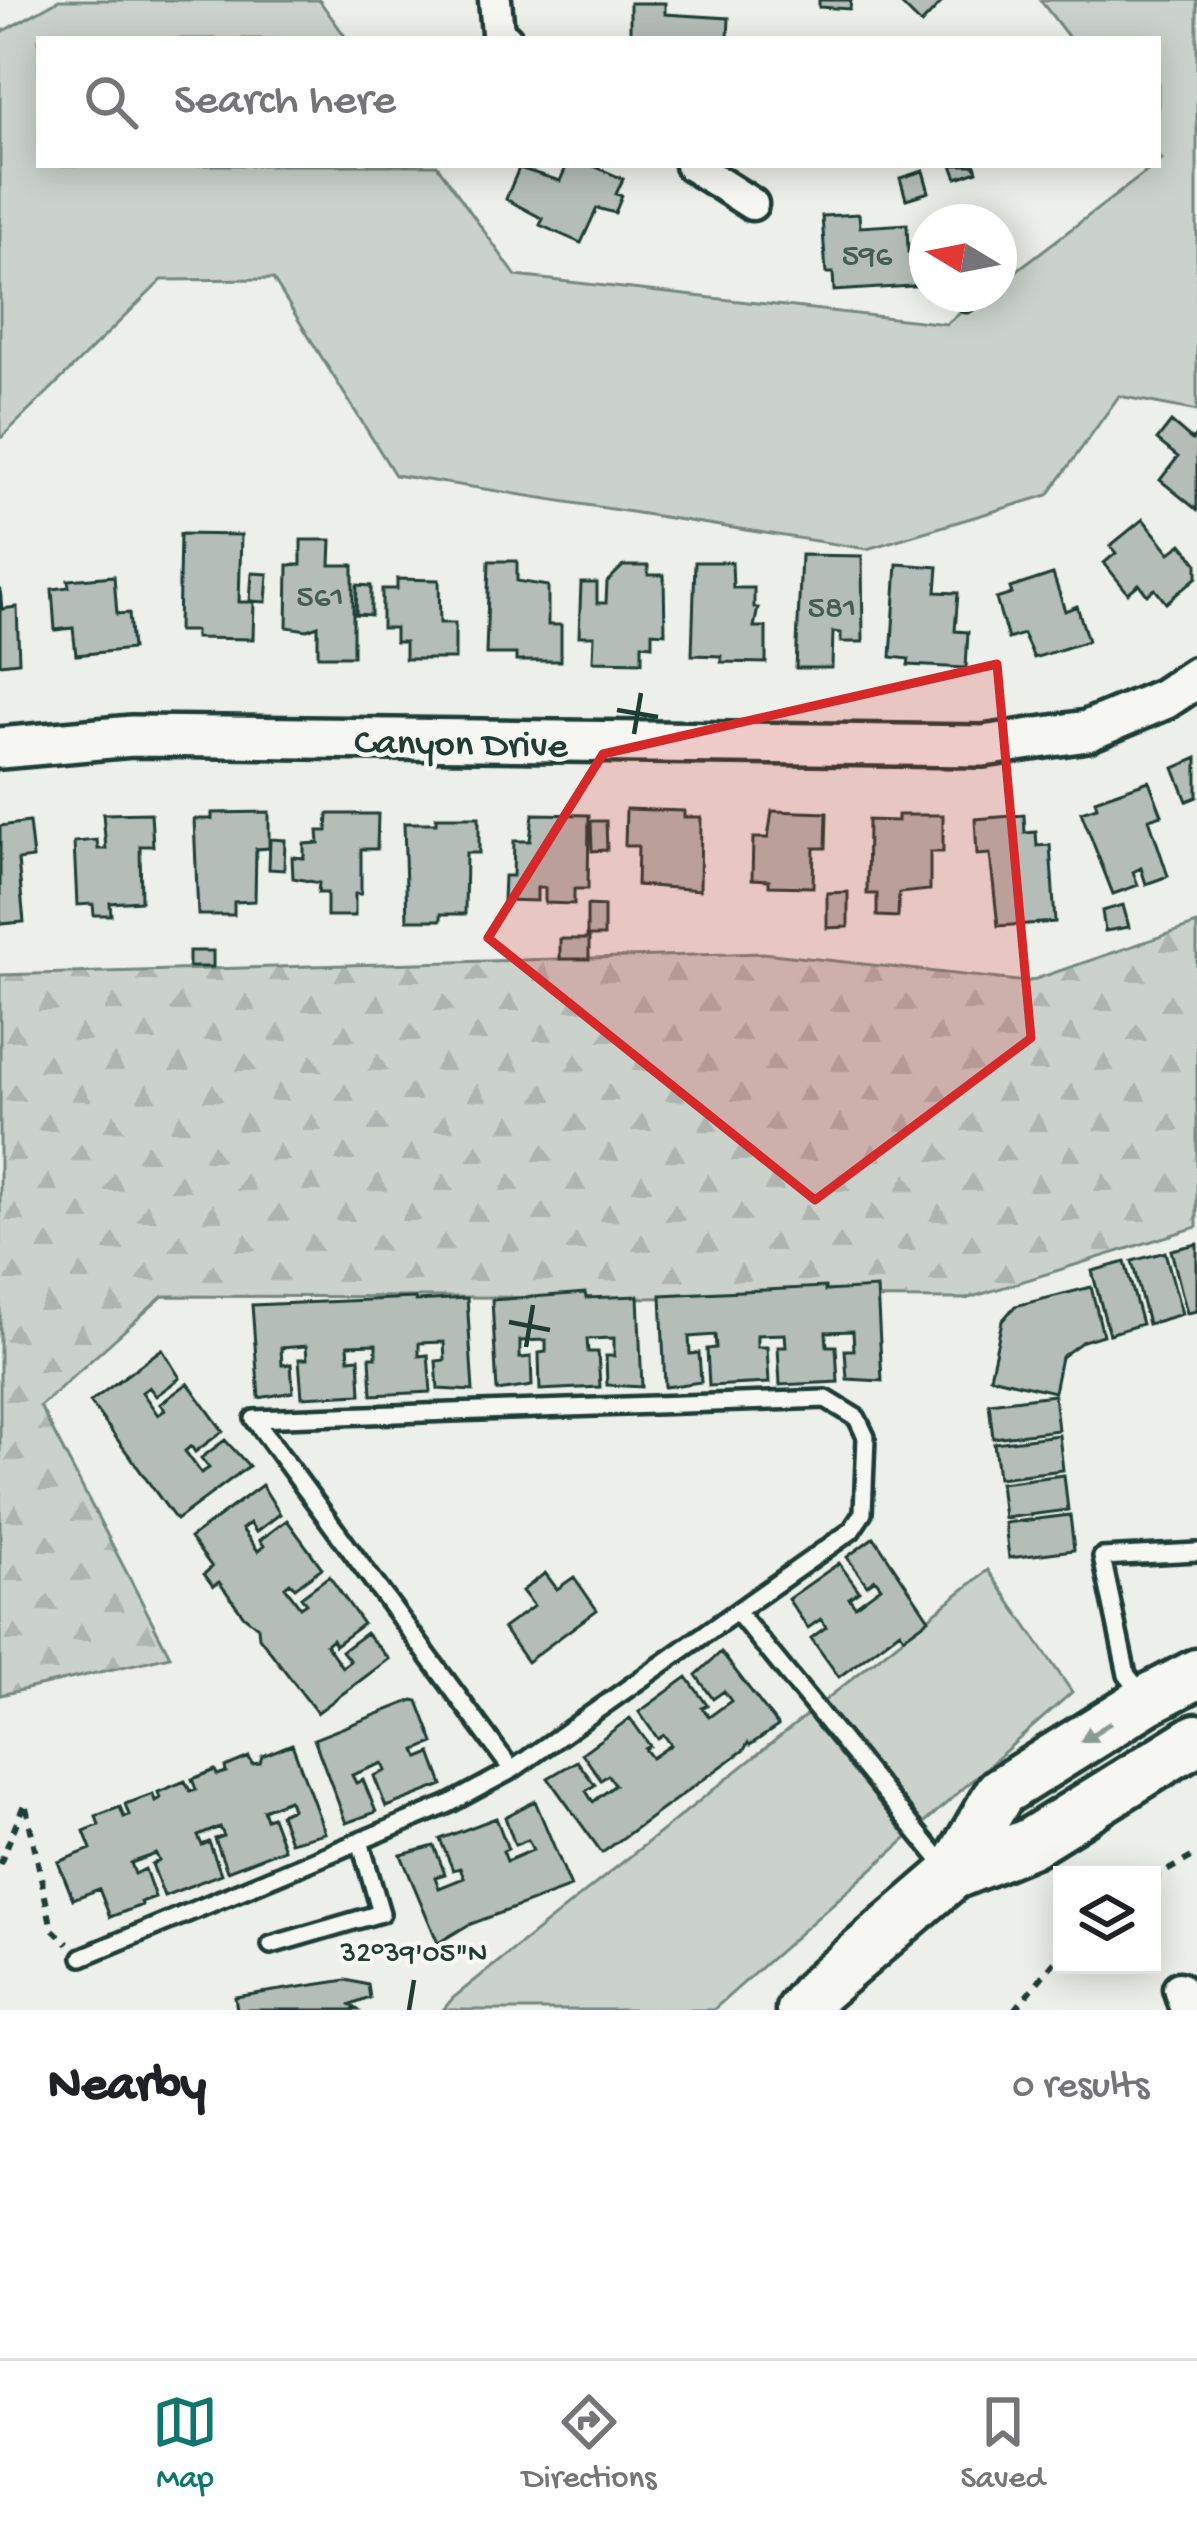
<!DOCTYPE html>
<meta charset="utf-8">
<style>
body{margin:0;font-family:"Gochi Hand",sans-serif;background:#f6f6f6;color:#202124}
.controls{position:absolute;right:36px;bottom:36px;display:grid;overflow:hidden;border-radius:0px;box-shadow:0 6px 30px #0003}
.controls button{width:108px;height:108px;display:grid;place-items:center;padding:0;border:0;border-bottom:3px solid #e0e0e0;background:#fff;color:#202124;font:60px sans-serif}
.compass{position:absolute;left:909px;top:204px;width:108px;height:108px;border-radius:50%;background:#fff;box-shadow:0 6px 30px #0003;rotate:280deg}
.list{margin:0;padding:0;list-style:none}
h2{display:flex;justify-content:space-between;align-items:center;height:156px;margin:0;padding:0 48px;font-size:51px}
h2 small{font-size:39px;font-weight:400;color:#757577}
.icon{flex:none;width:66px;height:66px;fill:none;stroke:currentColor;stroke-width:2;stroke-linecap:round;stroke-linejoin:round}
.map{position:relative;flex:none;width:1197px;height:2010px;overflow:hidden}
.search{position:absolute;background:#fff;box-shadow:0 6px 30px #0003;left:36px;right:36px;top:36px;height:132px;display:flex;align-items:center;gap:30px;box-sizing:border-box;padding:0 42px;border-radius:0px;color:#757577;font-size:45px}
.sheet{height:348px;background:#fff}
nav{display:flex;justify-content:space-around;align-items:center;box-sizing:border-box;height:168px;border-top:3px solid #e0e0e0;background:#fff;font-size:33px;color:#757577}
nav a{display:grid;justify-items:center;gap:6px}
nav .on{color:#0f766e}
.map>svg:first-child{display:block}
</style>
<div class="map">
<svg width="1197" height="2010" viewBox="0 0 1197 2010">
<defs>
<pattern id="forest-firs" width="22" height="20" patternUnits="userSpaceOnUse" patternTransform="scale(3)"><rect width="22" height="20" fill="#cbd2cc"/><path d="M5 1l3.5 6h-7zM16 11l3.5 6h-7z" fill="#aeb5b0"/></pattern>
</defs>
<rect width="100%" height="100%" fill="#edefea"/>
<filter id="ink" filterUnits="userSpaceOnUse"><feTurbulence type="fractalNoise" baseFrequency=".00833" numOctaves="2"/><feDisplacementMap in="SourceGraphic" scale="24" xChannelSelector="R" yChannelSelector="G"/><feConvolveMatrix kernelMatrix="1 2 1 2 8 2 1 2 1" color-interpolation-filters="sRGB"/></filter>
<g filter="url(#ink)">
<path fill="#cbd2cc" stroke="#758880" stroke-width="3" d="M59,0H319L347,39H39V165H437L516,276L946,324L985,294H999V284L1162,160L1158,154V39H1070L1040,0H1197V411L1119,396L1048,495L867,549L395,475L273,279L162,280L0,439V33Z
M988,1570L1072,1692L713,2010H443L453,1998Z"/>
<path fill="url(#forest-firs)" stroke="#758880" stroke-width="3" d="M1197,924V1227L966,1299L163,1296L40,1406L170,1656L0,1695V975L763,953L1027,982Z"/>
<path fill="#b4bdb8" stroke="#1f3d34" stroke-width="3" d="M819,0H851L850,9L819,7Z
M897,0H944L921,24Z
M630,3H665V14L729,18L728,39H630Z
M567,165H591L623,179L616,194L622,196L615,213L597,208L581,243L540,225L543,219L506,199L519,168L560,181Z
M952,165H975L977,171L957,178Z
M923,171L929,192L906,199L900,178Z
M859,214L860,227L907,224L908,252L927,251V285L834,291L833,273H826L822,216Z
M956 303a10 10 0 1 1 20 0a10 10 0 1 1-20 0Z
M1171,422L1192,440L1197,434V510L1160,480L1178,457L1157,440Z
M1143,519L1170,553L1182,544L1197,563V577L1166,603L1155,589L1147,595L1139,584L1128,593L1104,563L1116,553L1110,546Z
M180,534L241,535L239,602H254L253,639L195,638V631H178Z
M301,540H331L330,565H353V656H318V626L307,630L287,627L288,565H301Z
M801,555L862,556L863,642H841V633L833,632L832,668H796Z
M489,561H517V581L548,586V625H561V661H516V654H486Z
M695,562H732L733,588H754V608H758L754,627H766V663L721,662V656L692,655Z
M897,564L938,567L936,592L958,593L955,631L968,632L966,668L908,665L909,659L891,657Z
M623,566H648V575H664L665,633L652,632V645L642,644V662L593,661L594,636H579L581,583H597V603H606L607,582Z
M252,573L268,574L266,602L250,601Z
M1053,574L1065,611L1077,606L1088,641L1034,658L1023,634L1008,639L996,599L1012,594L1010,588Z
M114,576L117,614L129,613L132,649L76,655L73,628L55,630L52,589L69,587L68,580Z
M397,579L439,580L440,623H455V659H405V642H395V628H382V589H397Z
M357,585L371,586V615L356,614Z
M0,588L2,609L17,607L19,662L0,664Z
M1197,758V797L1187,801L1174,768Z
M1149,781L1162,815L1149,819L1168,876L1146,884L1141,868L1133,872L1138,885L1113,894L1081,812L1097,807L1095,800Z
M626,809L684,811V817H701L700,890L637,885L638,846H625Z
M772,811L827,813L826,848H814L813,887L769,886V880L752,879L753,838H768Z
M269,812V848L256,849L255,901L234,902V915H198L194,819H212V813Z
M151,813L153,846H140L141,901L110,903L111,915H94L93,904L77,905L74,842L97,840L98,849H106L103,814Z
M328,814H378L377,849H361V894H355V916H327V893H318L319,883L293,878L292,857L304,858V844L319,843L318,831H327Z
M533,814L589,815L588,889H574V904L545,903V888H537V901L503,900L504,876H513L514,841H530Z
M898,815H943V852H930V890L899,893L898,917L877,916V894H867L868,820L898,821Z
M1024,815L1025,833L1036,832L1037,846L1050,845L1055,922L998,926L990,854L977,855L975,819Z
M436,817H479V853H466L465,914H441V920H407L404,823H436Z
M591,821H606L607,850L592,851Z
M29,822L33,858L18,860L24,922L0,924V826Z
M270,839L285,840L284,870L269,869Z
M848,892V927L827,928V893Z
M587,905L604,906V936H587Z
M1123,905L1129,927L1105,931L1102,911Z
M560,939H589V959H560Z
M189,951H213V967H189Z
M1197,1244V1311L1187,1313L1171,1250Z
M1165,1252L1182,1314L1148,1324L1132,1261Z
M1125,1262L1142,1324L1109,1334L1092,1271Z
M825,1287V1291L877,1288L882,1381L847,1379L845,1350H854L853,1331L826,1332L827,1346H836L838,1382L780,1385L778,1347H786L785,1334L757,1335V1347H767L769,1383L709,1386L707,1349L716,1348L715,1335L689,1337L690,1354L699,1353L701,1382L665,1387L661,1295Z
M1091,1287L1103,1335L1083,1341L1061,1357L1054,1392L990,1377L1002,1321L1015,1306Z
M585,1293L586,1298L638,1296L642,1387L607,1385L606,1356H614V1338L587,1339L588,1352H598L600,1387L540,1390L539,1353L546,1352V1340L520,1341V1358L531,1357L532,1386L497,1391L492,1300Z
M415,1298L416,1301L467,1298L473,1391L438,1389L436,1361L445,1360L444,1342L419,1343V1356L428,1355L431,1392L372,1395L370,1357H376V1344L348,1345L349,1359L359,1358L361,1394L302,1397L299,1359H307L306,1346L281,1348L282,1365L291,1364L293,1392L259,1398L252,1305Z
M162,1349L180,1378L156,1396L149,1387L142,1392L158,1415L165,1410L160,1404L188,1383L223,1431L195,1452L191,1446L185,1451L201,1473L209,1468L201,1458L225,1440L249,1466L176,1520L90,1402Z
M1054,1395L1058,1430L993,1438L989,1403Z
M1059,1435L1063,1470L998,1478L994,1443Z
M1064,1475L1068,1510L1004,1518L1000,1483Z
M262,1485L280,1514L256,1532L250,1523L242,1529L258,1551L264,1546L260,1540L287,1520L322,1568L295,1588L290,1583L285,1587L300,1607L306,1603L301,1597L329,1576L363,1624L335,1645L332,1639L326,1644L342,1667L350,1661L342,1651L366,1633L389,1659L317,1713L259,1637L258,1627L244,1616L219,1582L213,1586L204,1574L212,1567L190,1538Z
M1070,1515L1074,1550L1009,1558L1005,1523Z
M874,1537L929,1619L904,1637L900,1631L839,1677L811,1638L826,1627L821,1619L808,1628L788,1599L839,1563L859,1591L849,1598L855,1606L881,1587L875,1579L867,1585L847,1557Z
M545,1573L557,1589L574,1577L597,1610L527,1662L503,1628L534,1606L522,1591Z
M721,1652L778,1726L750,1745L748,1743L744,1750L602,1853L548,1778L577,1761L595,1785L586,1791L593,1802L615,1785L608,1775L601,1780L582,1753L630,1718L650,1746L645,1749L652,1758L671,1745L664,1735L658,1739L639,1712L687,1677L707,1705L702,1708L709,1717L731,1701L724,1691L713,1699L696,1675Z
M413,1700L418,1701L434,1743L416,1750L419,1758L431,1753L443,1785L386,1807L374,1776L386,1771L383,1763L352,1775L356,1783L363,1780L376,1812L346,1823L314,1739Z
M292,1744L325,1833L290,1842L280,1814L292,1809L289,1800L263,1810L266,1819L272,1817L284,1849L227,1871L215,1839L224,1836L220,1827L198,1836L202,1845L209,1842L221,1874L164,1896L152,1864L159,1861L156,1854L131,1863L135,1874L145,1869L155,1897L141,1902L142,1905L110,1917L99,1889L73,1899L58,1862L91,1849L84,1831L99,1825L96,1816L120,1807L124,1817L129,1815L125,1804L153,1794L155,1801L160,1798L158,1792L185,1781L190,1791L196,1789L192,1779L215,1770L217,1775L226,1772L225,1767L249,1757L252,1764L260,1763L262,1756Z
M535,1801L571,1887L468,1925L438,1943L401,1855L434,1846L445,1874L435,1877L439,1888L464,1878L460,1868L453,1870L440,1839L496,1818L508,1849L503,1851L507,1861L533,1850L528,1840L515,1845L505,1817Z
M346,1980L368,1985L370,1998L351,2005L358,2010H237L235,1997Z"/>
<g fill="none" stroke-linecap="round" stroke-linejoin="round">
<defs>
<path id="service" d="M737,1612L948,1870
M1145,1697L1127,1675L1102,1557L1197,1552
M271,1945L381,1913L360,1841
M82,1957L449,1804L512,1770L851,1531L863,1513L866,1437L857,1418L826,1399L254,1419L512,1770"/>
<path id="minor" d="M495,0L498,33L506,39
M691,165L752,204
M1179,1988L1186,2010"/>
<path id="tertiary" d="M0,748L132,736L983,746L1087,731L1164,699L1197,677"/>
<path id="primary" d="M952,1875L1000,1792L1147,1700L1197,1674
M801,2010L816,1992L952,1875L1030,1843L1197,1739"/>
</defs>
<use href="#service" stroke="#1f3d34" stroke-width="24"/>
<use href="#minor" stroke="#1f3d34" stroke-width="39"/>
<use href="#tertiary" stroke="#1f3d34" stroke-width="48"/>
<use href="#primary" stroke="#1f3d34" stroke-width="57"/>
<path stroke="#1f3d34" stroke-width="6" stroke-dasharray="9 9" stroke-linecap="butt" d="M0,1864L25,1802L52,1929L68,1944
M1152,1879L1197,1854
M1015,2010L1062,1952"/>
<use href="#service" stroke="#f6f6f2" stroke-width="15"/>
<use href="#minor" stroke="#f6f6f2" stroke-width="30"/>
<use href="#tertiary" stroke="#f6f6f2" stroke-width="39"/>
<use href="#primary" stroke="#f6f6f2" stroke-width="48"/>
</g>
<defs><path id="oneway-solid" d="M-6-.8H1V-3.2L6.5 0L1 3.2V.8H-6Z" transform="scale(3)"/></defs>
<use fill="#8a9a93" href="#oneway-solid" transform="translate(1096 1732) rotate(148)"/>
</g>
<path fill="#d62828" fill-opacity="0.2" stroke="#d62828" stroke-width="9" stroke-linejoin="round" d="M997,664L1031,1038L815,1200L488,938L603,754Z"/>
<path fill="none" stroke="#1f3d34" stroke-width="4.5" d="M617,710L658,717M634,734L641,693M509,1322L550,1330M526,1347L533,1305M409,2010L414,1980"/>
<g text-anchor="middle" stroke-width="9" stroke-linejoin="round" paint-order="stroke">
<g font-size="33" fill="#445d55">
<text x="867" y="264">596</text>
<text x="320" y="605">561</text>
<text x="832" y="616">581</text>
</g>
<g font-size="39" fill="#1f3d34" stroke="#f6f6f2">
<text transform="translate(461 740) rotate(1)" y="14">Canyon Drive</text>
</g>
</g>
<g font-size="30" text-anchor="middle" fill="#1f3d34" stroke="#f6f6f2" stroke-width="9" stroke-linejoin="round" paint-order="stroke">
<text x="414" y="1961">32°39'05"N</text>
</g>
</svg>
<div class="controls">
<button><svg class="icon" aria-label="layers" viewBox="0 0 24 24"><path d="M12 4l9 5-9 5-9-5zM3 14l9 5 9-5"/></svg></button>
</div>
<svg class="compass" viewBox="-18 -18 36 36"><path d="M0-13l5 13h-10z" fill="#e53935"/><path d="M0 13l5-13h-10z" fill="#757577"/></svg>
<div class="search"><svg class="icon" aria-label="search" viewBox="0 0 24 24"><circle cx="10" cy="10" r="6"/><path d="M15 15l6 6"/></svg>Search here</div>
</div>
<section class="sheet">
<h2>Nearby<small>0 results</small></h2>
<ul class="list">
</ul>
</section>
<nav>
<a class="on"><svg class="icon" aria-label="map" viewBox="0 0 24 24"><path d="M3 6l6-2 6 2 6-2v14l-6 2-6-2-6 2zM9 4v14M15 6v14"/></svg>Map</a>
<a><svg class="icon" aria-label="directions" viewBox="0 0 24 24"><path d="M12 3l9 9-9 9-9-9zM9 14v-3h6M13 9l2 2-2 2"/></svg>Directions</a>
<a><svg class="icon" aria-label="saved" viewBox="0 0 24 24"><path d="M7 4h10v16l-5-4-5 4z"/></svg>Saved</a>
</nav>
